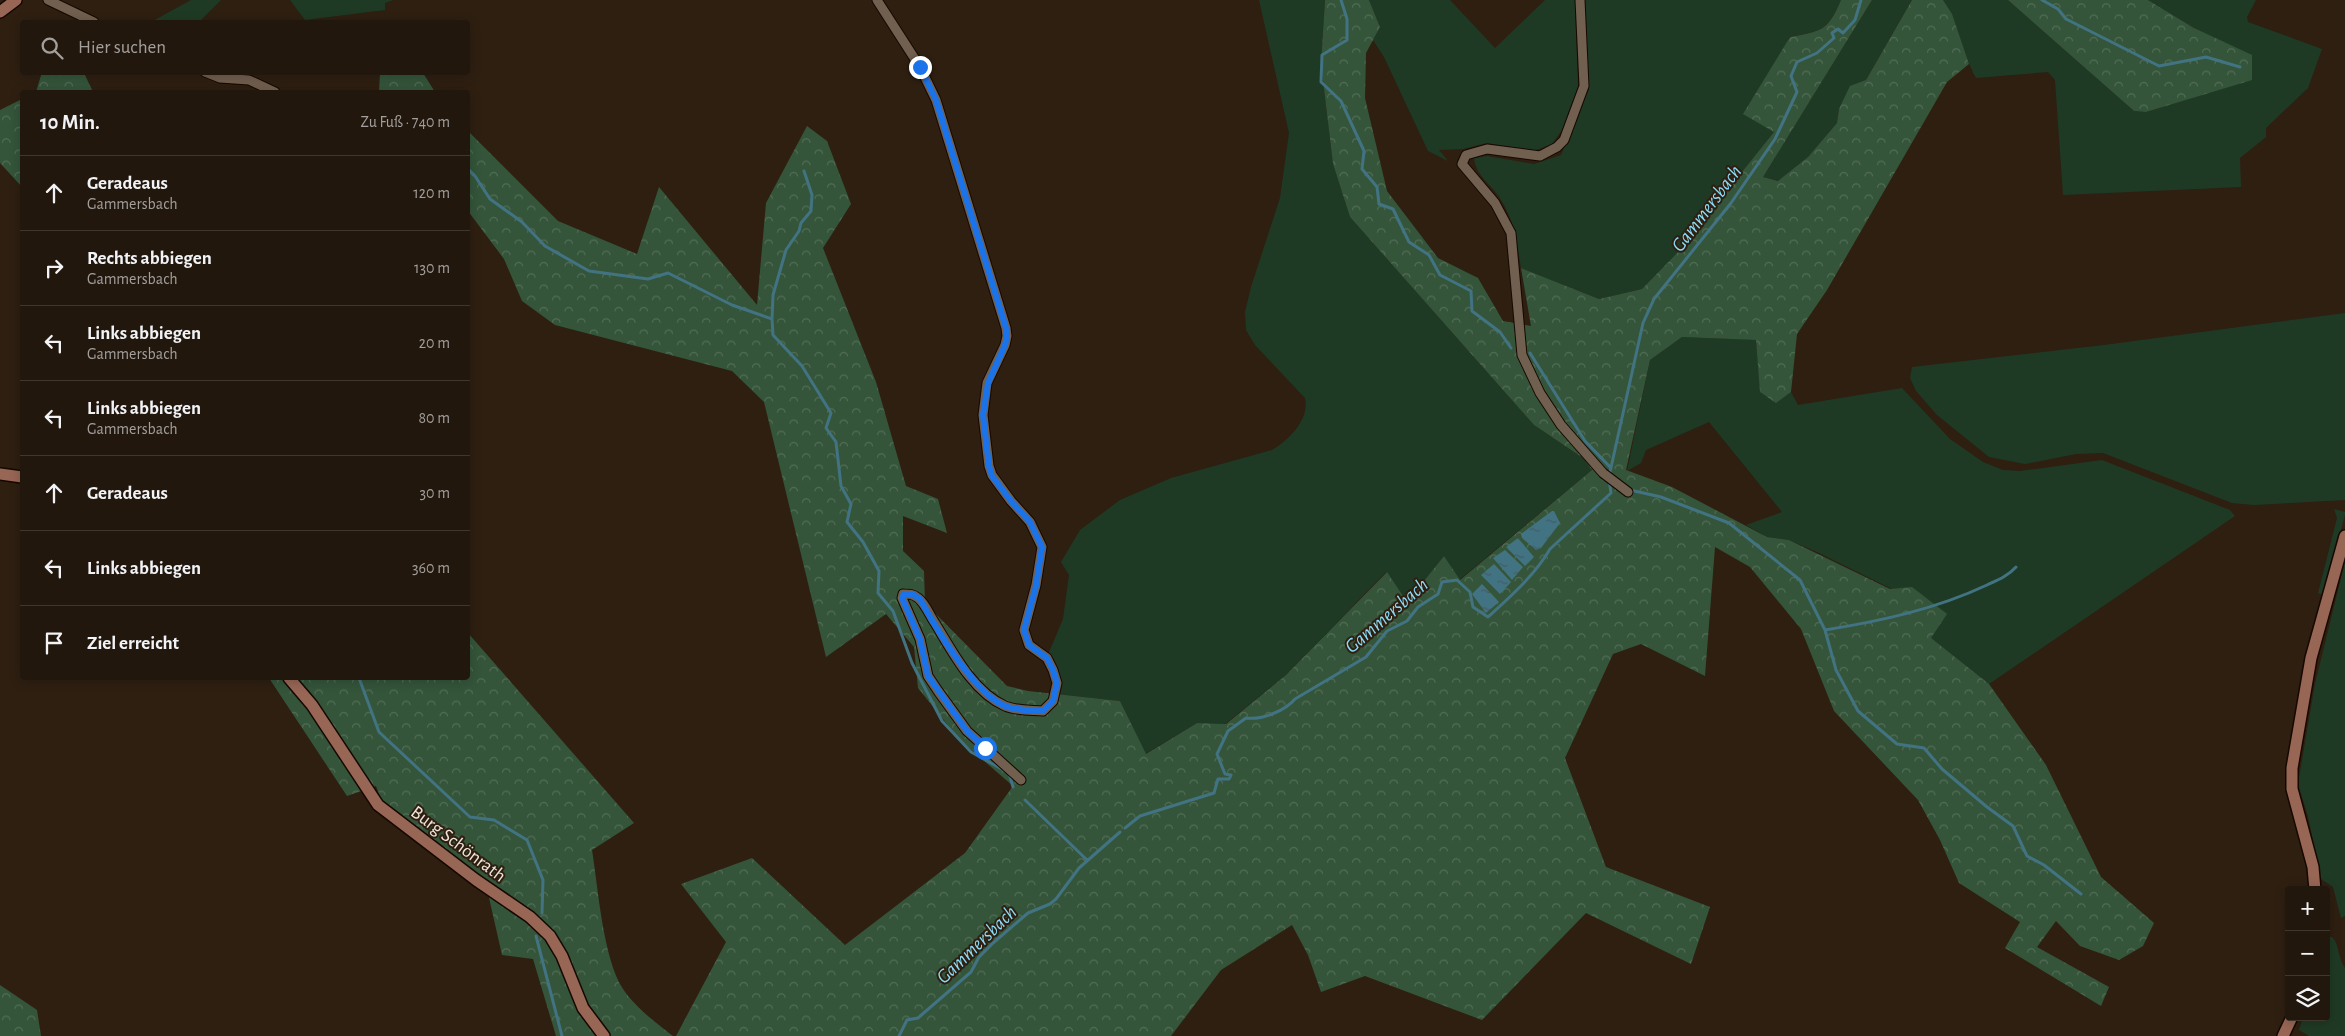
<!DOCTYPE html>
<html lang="de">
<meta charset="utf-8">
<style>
body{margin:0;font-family:"Alegreya Sans",sans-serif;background:#2a2016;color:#f1f3f6}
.controls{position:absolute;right:15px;bottom:15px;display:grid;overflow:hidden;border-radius:5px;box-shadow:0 2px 12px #0003}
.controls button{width:45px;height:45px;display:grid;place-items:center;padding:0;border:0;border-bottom:1px solid #3f362e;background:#22170d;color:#f1f3f6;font:25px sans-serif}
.stop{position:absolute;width:15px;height:15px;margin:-11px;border:4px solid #1a73e8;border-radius:50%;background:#fff}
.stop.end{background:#1a73e8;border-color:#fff;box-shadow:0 1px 5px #0008}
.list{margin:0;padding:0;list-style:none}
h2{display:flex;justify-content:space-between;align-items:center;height:65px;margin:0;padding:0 20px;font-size:21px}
h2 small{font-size:16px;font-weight:400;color:#a29f9d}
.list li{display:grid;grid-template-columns:32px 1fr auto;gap:15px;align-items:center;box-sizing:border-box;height:75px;padding:0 20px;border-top:1px solid #3f362e}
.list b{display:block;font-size:19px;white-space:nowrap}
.list p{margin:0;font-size:16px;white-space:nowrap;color:#a29f9d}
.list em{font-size:16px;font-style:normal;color:#a29f9d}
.icon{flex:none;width:28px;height:28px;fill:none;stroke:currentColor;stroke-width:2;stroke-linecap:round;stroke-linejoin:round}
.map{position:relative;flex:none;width:2345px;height:1036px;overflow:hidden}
.search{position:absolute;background:#22170d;box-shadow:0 2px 12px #0003;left:20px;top:20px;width:450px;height:55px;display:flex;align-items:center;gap:12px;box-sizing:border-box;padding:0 18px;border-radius:5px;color:#a29f9d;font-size:19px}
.panel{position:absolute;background:#22170d;box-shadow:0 2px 12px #0003;left:20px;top:90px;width:450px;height:590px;border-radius:5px}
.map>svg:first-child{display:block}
</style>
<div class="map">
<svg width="2345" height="1036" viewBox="0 0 2345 1036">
<defs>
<pattern id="forest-crowns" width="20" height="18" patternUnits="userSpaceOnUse" patternTransform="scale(1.25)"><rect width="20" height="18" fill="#34553a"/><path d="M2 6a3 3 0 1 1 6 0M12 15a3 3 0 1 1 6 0" fill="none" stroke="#526d56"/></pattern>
<pattern id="water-ripples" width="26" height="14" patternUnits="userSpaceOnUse" patternTransform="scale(1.25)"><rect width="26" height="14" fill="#427383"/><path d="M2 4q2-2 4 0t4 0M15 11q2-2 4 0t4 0" fill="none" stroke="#455c62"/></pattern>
</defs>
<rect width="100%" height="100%" fill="#2e1f11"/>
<path fill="#1f3a24" d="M191,0H221L199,22H151Z
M290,0H393L385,3V10L305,20Z
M1259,0H1325L1321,64L1333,164L1350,217L1534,425L1583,458L1592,470L1459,580L1444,556L1407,602L1386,572L1286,675L1225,724L1197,723L1145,754L1120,701L1055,694L1057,683L1047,657L1063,619L1069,575L1061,562L1080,530L1120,500L1171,478L1272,450C1289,440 1310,419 1305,398L1255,345L1246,330L1245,312L1251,287L1280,198L1289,133Z
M1369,0H1450L1495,48L1545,0H1575L1578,87L1562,130L1552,144L1533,151L1487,143L1463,149L1439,150L1448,161L1428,151L1384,57L1373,40L1380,27Z
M1585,0H1841C1828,31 1822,31 1789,37L1774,132L1677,253L1642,289L1599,299L1521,268C1517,244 1514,220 1501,200C1492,184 1476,177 1474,158L1487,156L1534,164L1561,155L1589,89Z
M1872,0H1912L1866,80L1839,109L1837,123L1808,157L1779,181L1763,177Z
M1943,0H2008L2134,111L2146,112L2252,79L2194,28L2148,0H2256L2247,17L2248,22L2322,49L2308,88L2266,128V137L2240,158L2241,187L2063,195L2055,80L2048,72L1976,78C1962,53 1959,24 1943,0Z
M2345,313V500L2254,505L2232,503L2103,453L2076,454L2025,464L1989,457L1937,415L1916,391L1910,378L1912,367L2104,345Z
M1682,337L1756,340L1761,393L1776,402L1791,392L1798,405L1902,388L1950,439L1983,462L2003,470L2020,471L2102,460L2230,510L2235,516L1989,684L1930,638L1912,588L1892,589L1817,552L1789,540L1767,537L1746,525L1782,512L1709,422L1646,450L1641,463L1627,471L1650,360Z
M2334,509L2345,512V515L2323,595L2318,593L2337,518Z
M2345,562V916L2341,918L2333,887L2321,879L2308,816L2298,784L2315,684Z
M2326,937H2332C2339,943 2338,959 2345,968V1036H2309L2299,1030L2303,1017H2326Z"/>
<path fill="url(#forest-crowns)" d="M1325,0H1369L1380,27L1366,53L1365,98L1387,191L1438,258L1478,278L1503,321L1531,326L1521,268L1599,299L1642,289L1677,253L1774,132L1743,114L1790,37C1822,31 1828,31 1841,0H1872L1763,177L1778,181L1808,157L1837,123L1839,109L1850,86L1866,80L1912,0H1943L1952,14L1969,64L1947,82L1827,290L1797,334L1791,392L1776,403L1760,392L1756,340L1682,337L1650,360L1626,470L1672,487L1767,537L1789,540L1890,589L1912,587L1947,614L1931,638L1989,684L2046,765L2101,877L2154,923L2143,946L2119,960L2080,946L2056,921L2037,947L2109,987L2101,1006L2005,948L2020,922L1959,883L1940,840L1918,800L1834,711L1801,629L1750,567L1715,547L1705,676L1641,644L1613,654L1565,758L1606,867L1710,907L1691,964L1586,913L1482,1020L1365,976L1321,992L1308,955L1292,925L1221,970L1171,1036H676L726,942L681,884L752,858L845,945L965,853L1013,786L960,740L918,688L914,647L886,614L826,657L764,402L732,371L555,325L522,301L504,259L468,211V131L558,221L637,254L659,187L757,305L766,203L807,126L827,141L851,204L823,248L876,382L906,486L938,499L947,533L903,516V551L924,571L925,603L1007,686L1028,691L1120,701L1146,754L1197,723L1226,724L1286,675L1387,572L1407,602L1444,556L1460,580L1592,470L1583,458L1534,425L1350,217L1333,164L1321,64Z
M2008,0H2148L2194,28L2252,55V80L2146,112L2134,111Z
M42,72L84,73L93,92H36Z
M380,73H423L435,92H379Z
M22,99V187L0,163V110Z
M468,633L634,823L592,850C598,887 603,959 623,989C635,1007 655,1022 673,1036H556L533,959L502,955L485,880L382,802L376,786L347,796L269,678H468Z
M0,985L37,1010L41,1036H0Z"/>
<path fill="url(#water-ripples)" d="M1552,511H1554L1560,523L1541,548L1536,550L1522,538L1521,534Z
M1518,538L1534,557L1525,566L1506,547Z
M1505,550L1523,567L1512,580L1493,558Z
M1494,564L1511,582L1500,594L1481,575Z
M1482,584L1499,602L1486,613L1472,594Z"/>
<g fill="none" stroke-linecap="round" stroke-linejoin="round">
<path stroke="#427383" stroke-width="3" d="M1341,0L1347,19V40L1322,55L1321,82L1341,101L1364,151L1362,169L1377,187L1379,204L1393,209L1409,242L1429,255L1440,275L1471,291L1472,311L1500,332L1511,348
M2042,0L2058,9L2066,19L2159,66L2206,57L2240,67
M468,169L475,176L490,199L522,222L545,246L589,271L648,279L668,273L732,305L772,319L773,335L802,366L831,413L826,428L836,442L841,486L851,504L847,522L863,542L879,571L878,593L893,611L912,663L942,721L971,752L1009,773L1013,787
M772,319L773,295L786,250L799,231L801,223L811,211L812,195L804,171
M1530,353L1585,441L1611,468
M1610,472L1643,323L1654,299L1731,203L1775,139L1797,92L1791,76L1797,62L1817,53L1834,38L1832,33L1838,29L1843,33L1855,20L1861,0
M1630,490L1661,497L1729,523L1800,580L1825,630L1836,670L1858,711L1897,744L1924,748L1942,769L1987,807L2013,826L2027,856L2044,865L2081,894
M1825,630C1881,621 1936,609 1987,585C1998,580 2008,576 2016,567
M359,678L379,732L470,817L494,820L527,840L543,880L542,913
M1025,800L1087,860
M1125,828L1140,816L1214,793L1218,779H1229L1231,775L1225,774L1217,754L1228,731L1246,718C1262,720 1285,711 1295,699L1366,657L1387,631L1407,621L1418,607L1438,594L1442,582L1457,580L1470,592L1473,607L1488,617C1510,597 1535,575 1550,549L1611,493L1609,479
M536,936L562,1036
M899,1036L907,1020L918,1018L971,972L979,957L993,943L1028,913L1050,904L1056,899L1079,868L1120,832"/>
<defs>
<path id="street" d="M48,0L94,22
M877,0L920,67L936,100L1006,328L1007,336L1005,345L987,383L983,415L989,466L992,475L1011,501L1030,522L1042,547L1036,585L1024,630L1029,645L1047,658L1053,670L1057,683L1053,701L1043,711C1030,710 1017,711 1005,706C973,692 952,651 935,623C930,616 925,603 918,598C913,594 910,594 903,594L902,598L920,639L928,676L938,691L967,731L1021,780
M1580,0L1584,86L1564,140L1557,147L1540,156L1487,149L1466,155L1462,164L1495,203L1511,233L1522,355L1540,393L1561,425L1603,473L1628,492
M205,72L220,78L249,80L275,92"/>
<path id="secondary" d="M0,12L16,0
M0,474L22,477
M289,678L312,705L378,805L476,880L530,917L550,936L562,956L583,1008L604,1036
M2315,890L2313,867L2292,789V768L2311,658L2345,536
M2283,1036L2292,1017"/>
</defs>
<use href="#street" stroke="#160800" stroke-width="11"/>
<use href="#secondary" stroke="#160800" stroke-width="14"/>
<use href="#street" stroke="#715f4f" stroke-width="9"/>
<use href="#secondary" stroke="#986655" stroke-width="11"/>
</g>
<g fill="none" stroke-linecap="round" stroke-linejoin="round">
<path stroke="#1a73e8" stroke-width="6" d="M920,67L936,100L1006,328L1007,336L1005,345L988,383L983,415L989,466L992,476L1011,501L1030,522L1042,547L1036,586L1024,630L1029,645L1047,658L1053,670L1057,683L1053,701L1043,711C1030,710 1017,711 1005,706C974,693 936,628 920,599L912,594H904L902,598L920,639L928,676L967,731L985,748"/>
</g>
<g text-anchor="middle" stroke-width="4" stroke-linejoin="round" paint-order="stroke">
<g font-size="19" fill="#f0e5dc" stroke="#2e1f11">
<text transform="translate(459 843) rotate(37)" y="7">Burg Schönrath</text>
</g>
<g font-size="20" font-style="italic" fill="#8adcf8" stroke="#2e1f11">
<text transform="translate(1706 208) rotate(-53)" y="7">Gammersbach</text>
<text transform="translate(1386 615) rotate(-41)" y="7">Gammersbach</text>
<text transform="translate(976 944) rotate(-44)" y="7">Gammersbach</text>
</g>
</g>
</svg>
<div class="controls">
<button>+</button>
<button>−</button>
<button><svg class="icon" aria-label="layers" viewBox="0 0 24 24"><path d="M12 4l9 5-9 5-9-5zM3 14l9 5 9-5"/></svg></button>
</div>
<div class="stop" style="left:985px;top:748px"></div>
<div class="stop end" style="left:920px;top:67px"></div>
<div class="search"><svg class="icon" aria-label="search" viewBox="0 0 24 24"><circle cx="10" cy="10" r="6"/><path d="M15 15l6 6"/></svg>Hier suchen</div>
<section class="panel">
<h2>10 Min.<small>Zu Fuß · 740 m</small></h2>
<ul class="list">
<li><svg class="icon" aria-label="ahead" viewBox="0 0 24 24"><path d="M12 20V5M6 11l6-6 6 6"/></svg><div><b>Geradeaus</b><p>Gammersbach</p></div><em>120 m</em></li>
<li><svg class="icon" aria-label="right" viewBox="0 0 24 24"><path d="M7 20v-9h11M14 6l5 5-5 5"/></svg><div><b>Rechts abbiegen</b><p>Gammersbach</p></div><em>130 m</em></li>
<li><svg class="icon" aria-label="left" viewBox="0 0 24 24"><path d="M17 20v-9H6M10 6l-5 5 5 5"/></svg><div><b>Links abbiegen</b><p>Gammersbach</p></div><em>20 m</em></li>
<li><svg class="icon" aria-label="left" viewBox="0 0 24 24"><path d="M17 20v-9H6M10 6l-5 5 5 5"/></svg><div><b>Links abbiegen</b><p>Gammersbach</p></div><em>80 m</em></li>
<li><svg class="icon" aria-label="ahead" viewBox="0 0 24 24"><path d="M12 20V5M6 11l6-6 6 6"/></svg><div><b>Geradeaus</b></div><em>30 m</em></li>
<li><svg class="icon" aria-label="left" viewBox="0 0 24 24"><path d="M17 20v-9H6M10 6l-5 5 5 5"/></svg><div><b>Links abbiegen</b></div><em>360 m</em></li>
<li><svg class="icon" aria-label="arrive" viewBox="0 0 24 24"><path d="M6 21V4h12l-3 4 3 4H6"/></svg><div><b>Ziel erreicht</b></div></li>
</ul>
</section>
</div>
